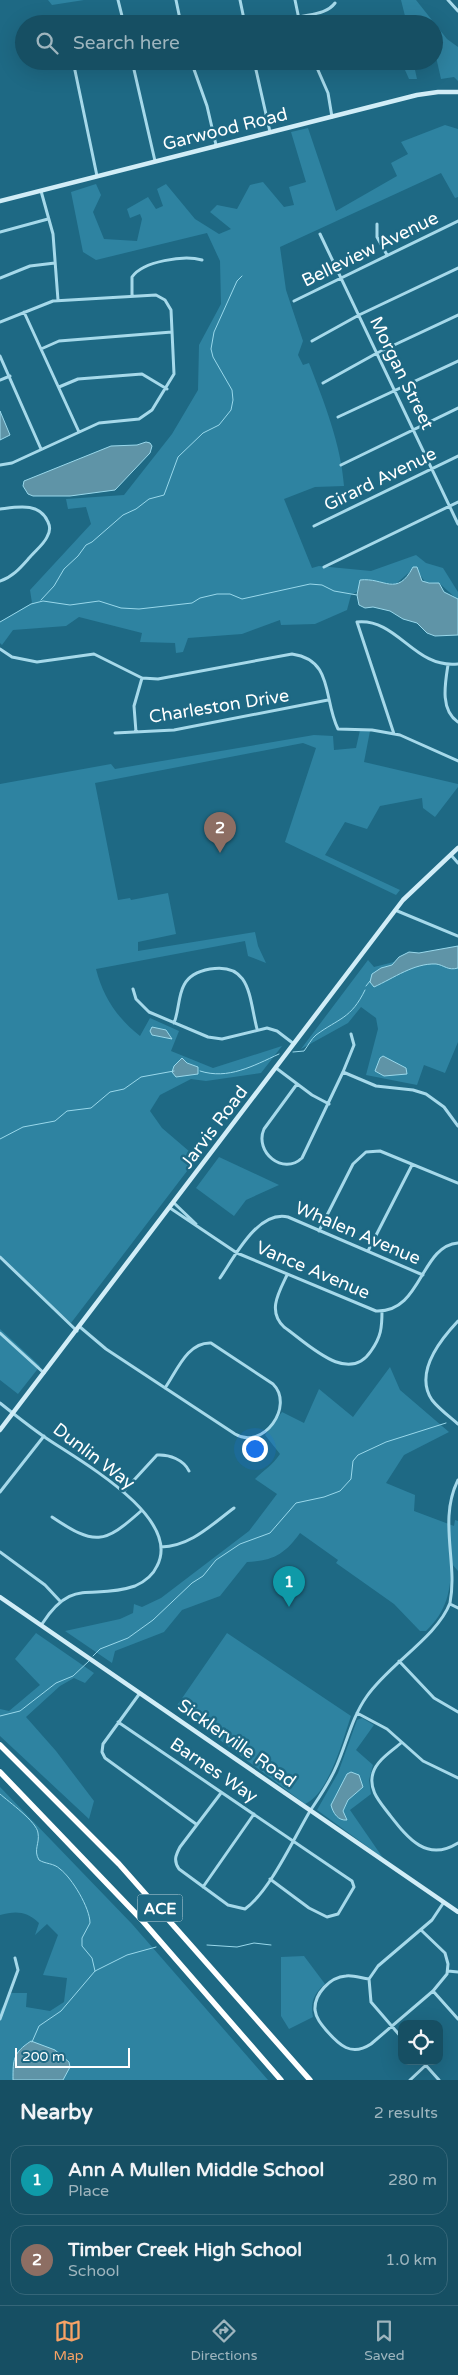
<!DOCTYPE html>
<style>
body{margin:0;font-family:"Varela Round",sans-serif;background:#1f5669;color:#f1f3f6}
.controls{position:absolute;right:15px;bottom:15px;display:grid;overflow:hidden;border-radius:10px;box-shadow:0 5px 20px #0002}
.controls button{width:45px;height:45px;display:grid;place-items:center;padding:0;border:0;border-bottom:1px solid #356678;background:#164f63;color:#f1f3f6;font:25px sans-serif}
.scale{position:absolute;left:15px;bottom:12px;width:115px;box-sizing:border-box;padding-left:5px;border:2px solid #fff;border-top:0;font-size:14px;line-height:18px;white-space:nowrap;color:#fff;-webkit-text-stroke:4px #1e6984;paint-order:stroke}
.you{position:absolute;left:254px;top:1448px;width:18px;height:18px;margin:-12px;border:4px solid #fff;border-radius:50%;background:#1a73e8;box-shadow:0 0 0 8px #1a73e833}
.badge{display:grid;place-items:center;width:32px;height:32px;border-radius:50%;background:#f8a265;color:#fff;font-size:16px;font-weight:700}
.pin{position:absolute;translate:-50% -41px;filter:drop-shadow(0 1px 2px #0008)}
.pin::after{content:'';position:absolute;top:26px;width:18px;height:15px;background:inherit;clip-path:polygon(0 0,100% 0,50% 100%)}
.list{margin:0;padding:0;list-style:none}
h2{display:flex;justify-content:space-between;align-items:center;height:65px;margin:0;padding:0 20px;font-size:21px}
h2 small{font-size:16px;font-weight:400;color:#9eb5be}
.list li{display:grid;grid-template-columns:32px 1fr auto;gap:15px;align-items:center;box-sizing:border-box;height:70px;margin:0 10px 10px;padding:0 10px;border:1px solid #356678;border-radius:15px}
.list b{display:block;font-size:19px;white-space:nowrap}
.list p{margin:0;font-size:16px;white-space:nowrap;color:#9eb5be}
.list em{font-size:16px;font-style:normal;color:#9eb5be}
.icon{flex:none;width:28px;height:28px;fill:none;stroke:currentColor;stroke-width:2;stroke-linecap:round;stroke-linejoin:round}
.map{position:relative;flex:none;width:458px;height:2080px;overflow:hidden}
.search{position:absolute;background:#164f63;box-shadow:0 5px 20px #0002;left:15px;right:15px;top:15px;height:55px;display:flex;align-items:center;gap:12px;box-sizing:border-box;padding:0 18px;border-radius:28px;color:#9eb5be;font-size:19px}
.sheet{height:225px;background:#164f63}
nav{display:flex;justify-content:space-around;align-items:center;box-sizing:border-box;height:70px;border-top:1px solid #356678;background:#164f63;font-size:14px;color:#9eb5be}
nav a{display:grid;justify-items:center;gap:2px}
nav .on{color:#f8a265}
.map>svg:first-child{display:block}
</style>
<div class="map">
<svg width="458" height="2080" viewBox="0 0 458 2080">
<rect width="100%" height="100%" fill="#1e6984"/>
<path fill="#2e83a1" d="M48,0H84L52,5Z
M401,0H416L447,39L458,47V81L454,77L441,79L434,48V24H407Z
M401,61H413L417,79H409Z
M445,125L458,129V197L455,198L441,173L280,247L286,290L303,341L298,355L303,365L309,363C324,402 341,444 344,486L315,487L284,499L312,568L319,566L371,571L416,555L426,563L443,568L458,592V600L439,583L425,582L415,567L396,584L376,582L351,595L347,610L315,624L281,625L280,620L242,634L188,638L183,652L176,653L175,643L140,642L142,633L79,617L66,626L13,630L2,645L0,643V622L32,603L30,590L91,524L86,507L68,509L66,499L124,495L172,434L198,390L199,345L221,304L220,261L207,233L96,260L83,252L71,192L96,184L101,195L93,212L104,239L137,241L142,219L140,214L130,218L127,209L148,197L156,209L163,206L157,189L166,184L195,219L219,234L231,229L210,212L217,205L237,209L250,185L263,182L284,207L294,205L289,187L306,182L291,132L308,128L336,211L397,176L391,163L408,154L401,142Z
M360,730L370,731L364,762L458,784V787L435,817L423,808L422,798L380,806L367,829L345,822L325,855L400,890L396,895L285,842L316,748L303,743L95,783L118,900L130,898L131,900L168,893L176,934L138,942V951L255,932L258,946L266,963L248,956L245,941L96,969C103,997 118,1019 140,1036L150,1018L179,1031L171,1051L213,1068L282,1046L261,1073L206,1081L191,1079L160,1095L150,1111L162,1128L197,1158L71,1323L0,1258V784L111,764L115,769L314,735L333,736L334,750L356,748Z
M458,946V1042L445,1073L424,1065L417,1085L366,1075L378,1029L376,1018L361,1007L348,1023L301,1049L368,960L374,967Z
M219,1157L279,1185L246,1200L234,1216L196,1188Z
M0,1329L40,1366L18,1394L0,1380Z
M390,1367L400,1390L449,1432L404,1455L386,1483L415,1495L414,1511L454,1526L455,1520L458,1521V1571L451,1563C451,1591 447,1611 426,1631H420L394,1604L336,1563L338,1560L300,1533C285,1554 273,1561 247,1562L220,1596L182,1610L164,1632L115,1651L112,1663L65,1631L120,1619L133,1613L134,1604L142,1607L161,1598L249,1531L277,1494L255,1479C265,1469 272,1466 280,1454L265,1435L282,1412L304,1423L319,1389L353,1417Z
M36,1633L94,1673L85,1683L74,1678L60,1686L26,1717L56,1751L94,1801L89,1819L0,1736V1709L9,1711L40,1685L15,1659Z
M227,1633L351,1716C343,1739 329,1794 305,1804L176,1707Z
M362,1718L374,1725L356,1750L373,1765L369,1780L371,1794L350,1810L383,1858L317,1810L338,1773L357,1720Z
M0,1787L132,1924L268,2080H0V2011L11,1993H27L26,2007L50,2011L64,2002L67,1978L43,1975L58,1935L47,1924L35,1935L39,1923C26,1911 16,1911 0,1915Z
M304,1956L325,1984C314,1993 310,2003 313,2017L289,2029L281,2016V1957Z"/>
<path fill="#5f94a7" stroke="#99d8eb" d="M0,411L10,435L0,440Z
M146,442L150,443L152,446L150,453L115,490L70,496H33L28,494L23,486L24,481L111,446L137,445Z
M413,567H417L422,581L429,583H439L444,592L458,599V635L435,636L427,633L417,623L403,619L390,611L373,607L365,608L359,605L357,595L360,580C384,577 397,598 413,567Z
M458,946V968C448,971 444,965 436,964C414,963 394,978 374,987L370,982L372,974L381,968L392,965L399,957L409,952L419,953Z
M152,1027L166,1030L172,1039L152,1035L150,1031Z
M383,1056L406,1068L407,1074L384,1076L375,1071L380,1058Z
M182,1058L187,1063L198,1067V1074L176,1077L172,1072L174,1066Z
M351,1772L359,1775L363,1787L348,1800L343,1811L347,1820C338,1821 333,1813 331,1805L347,1774Z
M31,2041L55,2050L69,2062L70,2067L63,2080H13C13,2059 13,2053 31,2041Z"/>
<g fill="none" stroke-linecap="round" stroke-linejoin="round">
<path stroke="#99d8eb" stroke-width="1" d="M41,600L54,586L64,569L78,556L86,545L92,542L123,515L136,509L149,499L164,495L178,457L203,433L219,425L231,410L233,400L232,390L213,357L211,349L214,332L237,281L242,276
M0,622L31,604L43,601L70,605L99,601L121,608L139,609L192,603L200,598L217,594H230L242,599L310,584L322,585L334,591L357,595
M366,986L370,981
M293,1052L304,1051C308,1046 311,1039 316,1035C339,1018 351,1019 365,990
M200,1071C228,1080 253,1066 279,1054
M0,1139L23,1127L55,1121L67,1111L91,1108L110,1092L124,1089L141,1077L174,1071
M93,1656L100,1649L128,1638L153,1620L192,1583L203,1576L216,1560L240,1544L270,1533L296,1503L324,1497L340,1491L351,1479L353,1461L358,1455L386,1442L446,1423
M0,1716L20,1711L56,1683L73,1676L89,1661
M0,1794C9,1802 37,1822 38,1833C40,1843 33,1850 39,1860C45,1864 54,1863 60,1869C72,1878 90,1908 90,1923L82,1938V1946L92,1958L95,1971
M207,1945L237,1947L254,1943L271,1945
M32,2042L39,2026L61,2011L95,1971L127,1955L156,1947"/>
<path stroke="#a6d9ea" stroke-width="3" d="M118,0L124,24
M176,0L181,24
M240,0L245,24
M295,0L300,24
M448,0L458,11
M299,17C311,14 327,14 335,3
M73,61L97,176
M132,61L155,161
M191,61L207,106L216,145
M254,61L270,132
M314,61L328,93L332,117
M41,191L53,234L58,300
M377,224V237L387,255
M0,232L48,219
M320,234L458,524
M0,278L30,266L55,263
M132,295V277C143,261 184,255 202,260
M294,301L458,221
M24,312L79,432
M0,322L53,301L156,295L165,300L171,310L174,374L152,410L139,419L99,423L12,463L0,465
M312,341L359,315L458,268
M41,349L59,341L172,332
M0,356L41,449
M0,380L10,376
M323,383L377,353L458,315
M59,387L78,379L142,374L167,389
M338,417L458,361
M341,465L458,408
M0,509C17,507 40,502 48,522C50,526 50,532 47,537C44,544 35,551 30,557C21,567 13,577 0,581
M314,526L458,456
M324,567L458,502
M0,649L12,657L37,662L94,654L142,678L158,679L292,654C334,660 323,699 338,729L372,730L400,735L458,761
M448,665C445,684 440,710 458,722
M136,732L134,706L142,678
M115,733L174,730L328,700
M394,734L357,622C398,618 414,669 458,664
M451,855L458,863
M395,910L458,936
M133,989L136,999L149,1012L208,1037L222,1039L267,1028L277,1031L294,1044
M174,1023C179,1011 178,996 184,985C189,975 199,971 210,969C251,962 249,998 257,1029
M276,1068L312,1095L329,1104
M343,1072L376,1086L413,1090L426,1094L444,1107L458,1126
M297,1084L264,1129C254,1152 283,1176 302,1158L343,1072L354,1045L351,1034
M174,1203L196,1224
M170,1208L237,1253L376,1311C422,1313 420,1246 458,1243
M319,1231L353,1164L366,1152L380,1151L458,1183
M368,1251L412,1165
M0,1257L77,1331
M287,1275C279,1292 267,1311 284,1327C307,1343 348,1386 371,1351C381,1337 382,1328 382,1311
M220,1278C235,1256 258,1210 288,1217L423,1275
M458,1321C440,1340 414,1373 432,1400C439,1409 450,1417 458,1424
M80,1327L106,1349L235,1434C263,1451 295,1406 273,1384L211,1343C187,1342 177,1371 165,1388
M0,1333L44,1373
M0,1403C15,1415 30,1427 46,1438C78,1460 183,1517 157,1566C153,1575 144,1582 135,1586C91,1601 73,1576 42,1624
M0,1492L44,1436
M123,1492L157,1455C169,1454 184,1460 189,1471
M52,1517C95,1546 104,1544 141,1511
M161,1547C191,1546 211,1525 234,1508
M0,1552L45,1585L60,1601
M450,1604L458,1608
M399,1661L434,1698L458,1712
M140,1693L103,1744L102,1752L105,1758L196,1824
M357,1713L387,1729L423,1761L458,1778
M118,1722L346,1877L352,1881L354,1887L338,1914L327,1917L309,1908L270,1879
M401,1743C392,1751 377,1760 373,1773C368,1790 380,1802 389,1814C407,1837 426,1863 458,1843
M221,1793L180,1847C176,1855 173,1860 179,1869L228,1905L245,1909C270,1891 294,1838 310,1811C320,1796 330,1782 337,1765C347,1742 352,1717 367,1696C389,1664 437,1637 450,1603C458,1562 438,1520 458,1480
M203,1887L254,1814
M448,1971L458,1972
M369,1979C361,1978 353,1975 346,1976C330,1977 314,1994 315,2010C316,2018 321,2024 326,2030C339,2045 351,2057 371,2044L433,1991L447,1974L448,1964L445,1953L421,1930
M433,1991L458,2019
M0,2019L18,1970L15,1958
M402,2038L371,2002L369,1979L378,1966L432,1920L444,1902
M422,2061L439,2080
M410,2080L426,2065"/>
<path stroke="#d1edf7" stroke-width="4.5" d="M0,201L417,95L438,92H458
M0,1430L403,900L458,848
M0,1597L458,1912"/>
<path stroke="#fff" stroke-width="5.5" d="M0,1745L119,1864L310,2080
M0,1772L140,1918L281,2080"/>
</g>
<g text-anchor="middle" stroke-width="5" stroke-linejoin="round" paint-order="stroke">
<rect fill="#1e6984" stroke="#bcd2da" stroke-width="1" x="137.5" y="1894.5" width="45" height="27" rx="4"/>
<g font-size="16" font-weight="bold" fill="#fff">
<text x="160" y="1914">ACE</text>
</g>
<g font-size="18" fill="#fff" stroke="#1e6984">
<text transform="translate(225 129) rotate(-14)" y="6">Garwood Road</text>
<text transform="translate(370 249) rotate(-26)" y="6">Belleview Avenue</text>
<text transform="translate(402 373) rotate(64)" y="6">Morgan Street</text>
<text transform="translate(380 479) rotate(-26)" y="6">Girard Avenue</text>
<text transform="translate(219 706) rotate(-9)" y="6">Charleston Drive</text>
<text transform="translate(214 1127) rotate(-53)" y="6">Jarvis Road</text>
<text transform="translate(358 1233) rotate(23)" y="6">Whalen Avenue</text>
<text transform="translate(313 1270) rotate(23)" y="6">Vance Avenue</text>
<text transform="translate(94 1456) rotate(37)" y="6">Dunlin Way</text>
<text transform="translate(237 1743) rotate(35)" y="6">Sicklerville Road</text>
<text transform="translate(214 1770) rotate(34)" y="6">Barnes Way</text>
</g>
</g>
</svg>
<div class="controls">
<button><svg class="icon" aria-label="locate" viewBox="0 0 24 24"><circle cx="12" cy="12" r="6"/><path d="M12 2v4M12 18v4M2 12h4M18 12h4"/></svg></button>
</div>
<div class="scale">200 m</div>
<div class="you"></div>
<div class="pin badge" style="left:289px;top:1607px;background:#0f9aa8">1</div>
<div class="pin badge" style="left:220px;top:853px;background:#8d6e63">2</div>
<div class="search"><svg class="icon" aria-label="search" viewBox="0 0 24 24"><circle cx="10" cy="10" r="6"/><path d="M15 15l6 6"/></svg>Search here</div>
</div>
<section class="sheet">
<h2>Nearby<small>2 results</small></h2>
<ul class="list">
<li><span class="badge" style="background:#0f9aa8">1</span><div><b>Ann A Mullen Middle School</b><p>Place</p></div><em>280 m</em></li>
<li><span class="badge" style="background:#8d6e63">2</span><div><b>Timber Creek High School</b><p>School</p></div><em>1.0 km</em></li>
</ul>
</section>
<nav>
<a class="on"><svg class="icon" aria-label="map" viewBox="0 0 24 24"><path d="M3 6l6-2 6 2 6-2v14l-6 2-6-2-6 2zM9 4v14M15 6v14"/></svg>Map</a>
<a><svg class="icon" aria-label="directions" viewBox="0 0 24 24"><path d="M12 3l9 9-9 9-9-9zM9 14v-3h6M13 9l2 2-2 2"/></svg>Directions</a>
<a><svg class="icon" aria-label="saved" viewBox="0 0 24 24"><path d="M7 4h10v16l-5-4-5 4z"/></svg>Saved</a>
</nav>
